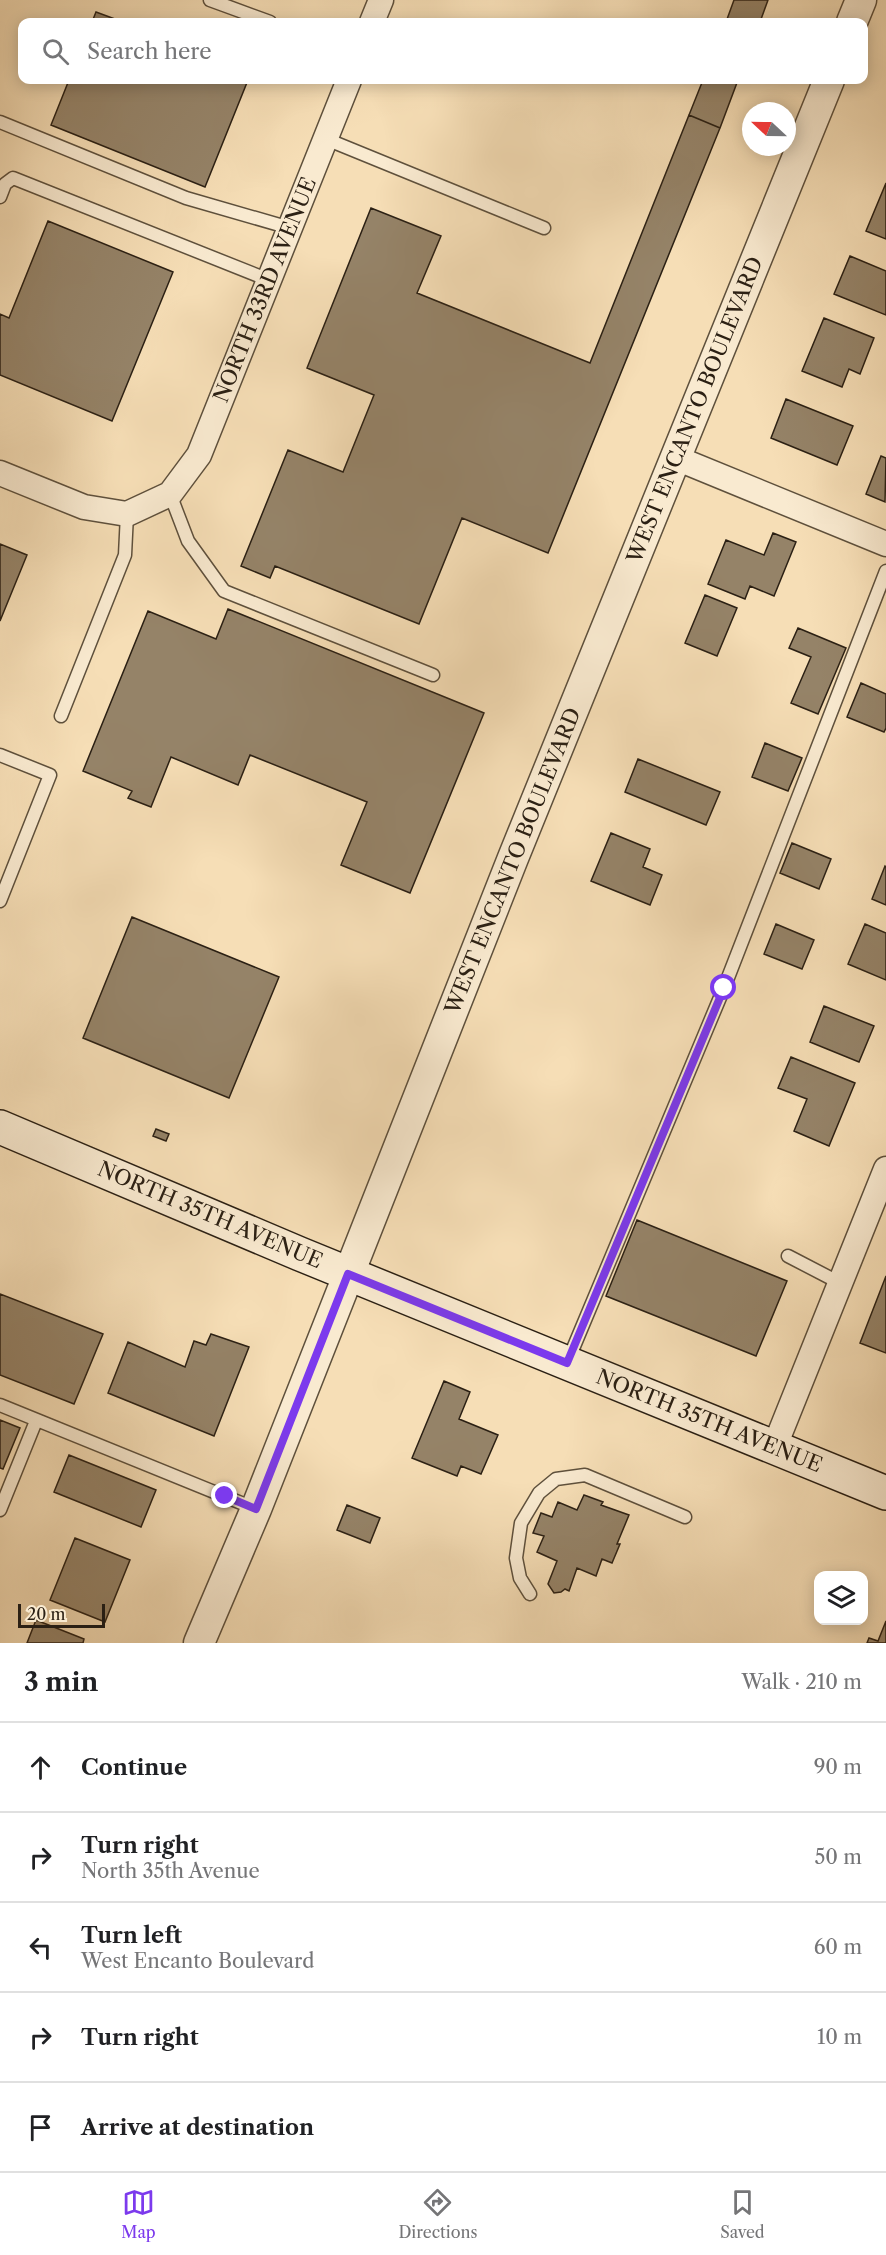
<!DOCTYPE html>
<meta charset="utf-8">
<style>
body{margin:0;font-family:"Libre Caslon Text",serif;background:#f6f6f6;color:#202124}
.controls{position:absolute;right:18px;bottom:18px;display:grid;overflow:hidden;border-radius:12px;box-shadow:0 3px 15px #0003}
.controls button{width:54px;height:54px;display:grid;place-items:center;padding:0;border:0;border-bottom:2px solid #e0e0e0;background:#fff;color:#202124;font:30px sans-serif}
.compass{position:absolute;left:742px;top:102px;width:54px;height:54px;border-radius:50%;background:#fff;box-shadow:0 3px 15px #0003;rotate:292deg}
.scale{position:absolute;left:18px;bottom:15px;width:87px;box-sizing:border-box;padding-left:6px;border:3px solid #2b2014;border-top:0;font-size:16px;line-height:21px;white-space:nowrap;color:#2b2014;-webkit-text-stroke:4px #f9ead0;paint-order:stroke}
.stop{position:absolute;width:18px;height:18px;margin:-14px;border:4px solid #7c3aed;border-radius:50%;background:#fff}
.stop.end{background:#7c3aed;border-color:#fff;box-shadow:0 2px 6px #0008}
.list{margin:0;padding:0;list-style:none}
h2{display:flex;justify-content:space-between;align-items:center;height:78px;margin:0;padding:0 24px;font-size:26px}
h2 small{font-size:20px;font-weight:400;color:#757577}
.list li{display:grid;grid-template-columns:39px 1fr auto;gap:18px;align-items:center;box-sizing:border-box;height:90px;padding:0 24px;border-top:2px solid #e0e0e0}
.list b{display:block;font-size:22px;white-space:nowrap}
.list p{margin:0;font-size:20px;white-space:nowrap;color:#757577}
.list em{font-size:20px;font-style:normal;color:#757577}
.icon{flex:none;width:33px;height:33px;fill:none;stroke:currentColor;stroke-width:2;stroke-linecap:round;stroke-linejoin:round}
.map{position:relative;flex:none;width:886px;height:1643px;overflow:hidden}
.search{position:absolute;background:#fff;box-shadow:0 3px 15px #0003;left:18px;right:18px;top:18px;height:66px;display:flex;align-items:center;gap:15px;box-sizing:border-box;padding:0 21px;border-radius:12px;color:#757577;font-size:22px}
.sheet{height:528px;background:#fff}
nav{display:flex;justify-content:space-around;align-items:center;box-sizing:border-box;height:84px;border-top:2px solid #e0e0e0;background:#fff;font-size:16px;color:#757577}
nav a{display:grid;justify-items:center;gap:3px}
nav .on{color:#7c3aed}
.map>svg:first-child{display:block}
</style>
<div class="map">
<svg width="886" height="1643" viewBox="0 0 886 1643">
<rect width="100%" height="100%" fill="#f6deb6"/>
<filter id="stains"><feTurbulence type="fractalNoise" baseFrequency=".00333" numOctaves="4"/><feColorMatrix values="0 0 0 0 .2 0 0 0 0 .09 0 0 0 0 .02 0 0 0 .5 -.17"/></filter>
<radialGradient id="worn" r=".72"><stop offset=".6" stop-color="#630" stop-opacity="0"/><stop offset="1" stop-color="#630" stop-opacity=".3"/></radialGradient>
<path fill="#958368" stroke="#2b2014" stroke-width="1.5" d="M734,0H768L760,22H726Z
M96,12L123,22H92Z
M69,80H248L205,187L51,125Z
M703,80H738L720,128L689,115Z
M689,115L720,128L548,553L462,518L419,624L275,566L270,578L241,566L288,450L343,472L374,395L307,368L371,208L441,236L417,293L590,363Z
M886,183V239L866,231Z
M48,221L173,272L112,421L0,375V314L9,318Z
M850,256L886,271V315L834,294Z
M824,318L874,338L860,374L849,369L842,387L802,371Z
M786,399L853,426L837,465L771,438Z
M881,456L886,458L885,502L866,494Z
M773,533L796,542L774,596L750,586L745,599L708,584L726,540L764,555Z
M0,544L27,555L0,621Z
M705,595L737,608L717,656L685,643Z
M228,609L484,713L410,893L341,865L367,802L250,755L238,785L171,757L151,807L128,798L132,791L83,771L148,611L216,639Z
M798,628L846,648L818,714L791,703L811,657L789,648Z
M861,683L886,694V728L884,732L847,717Z
M765,743L802,758L788,791L752,777Z
M638,759L720,792L706,825L625,792Z
M611,833L650,849L643,867L662,875L650,905L591,881Z
M792,843L831,859L819,889L780,873Z
M885,866L886,867V905L872,899Z
M132,917L279,977L229,1098L83,1038Z
M776,924L814,940L802,969L764,954Z
M865,924L886,933V980L848,964Z
M824,1006L874,1026L859,1062L810,1042Z
M791,1057L855,1083L829,1146L794,1131L807,1099L778,1088Z
M156,1129L169,1134L166,1141L153,1136Z
M637,1220L787,1281L756,1356L606,1296Z
M886,1276V1353L860,1343Z
M0,1294L103,1334L74,1404L0,1375Z
M211,1334L249,1347L214,1436L108,1393L128,1342L185,1367L194,1341L206,1345Z
M444,1381L470,1392L459,1419L498,1435L481,1474L461,1466L457,1476L412,1458Z
M0,1420L20,1428L3,1469L0,1468Z
M69,1455L156,1490L141,1527L54,1492Z
M584,1495L603,1502L601,1505L629,1515L617,1544H620L612,1563L602,1559L596,1576L577,1568L569,1591L565,1589L561,1592L554,1593L548,1584L557,1561L537,1552L544,1536L533,1533L541,1513L552,1517L558,1502L577,1510Z
M347,1505L380,1518L370,1543L337,1530Z
M75,1538L130,1560L105,1622L50,1600Z
M36,1620L84,1639L83,1643H27Z
M886,1621V1643H867L869,1638L878,1641Z"/>
<g fill="none" stroke-linecap="round" stroke-linejoin="round">
<defs>
<path id="service" d="M210,0L270,22
M0,122L186,198L290,228
M326,139L544,228
M0,197L5,184L13,178L269,280
M170,494L188,541L224,591L433,675
M61,716L125,555L127,514
M0,755L50,775L0,901
M788,1256L840,1283
M567,1363L724,988L886,571
M0,1405L256,1509
M0,1510L36,1421
M530,1594L520,1578L516,1558L521,1523L539,1493L556,1479L585,1475L685,1517"/>
<path id="minor" d="M372,22L381,0
M676,458L886,544
M0,473L84,507L127,514L170,494L199,455L349,80
M774,1448L886,1169"/>
<path id="tertiary" d="M852,22L861,0
M199,1643L256,1509L513,858L829,80"/>
<path id="secondary" d="M0,1127L300,1254L886,1493"/>
</defs>
<use href="#service" stroke="#5e503c" stroke-width="15"/>
<use href="#minor" stroke="#5e503c" stroke-width="27"/>
<use href="#tertiary" stroke="#5e503c" stroke-width="33"/>
<use href="#secondary" stroke="#2b2014" stroke-width="36"/>
<use href="#service" stroke="#f9ead0" stroke-width="12"/>
<use href="#minor" stroke="#f9ead0" stroke-width="24"/>
<use href="#tertiary" stroke="#f9ead0" stroke-width="30"/>
<use href="#secondary" stroke="#f9ead0" stroke-width="33"/>
</g>
<g fill="none" stroke-linecap="round" stroke-linejoin="round">
<path stroke="#7c3aed" stroke-width="8" d="M225,1496L256,1509L348,1274L567,1363L724,988"/>
</g>
<g text-anchor="middle" stroke-width="4.5" stroke-linejoin="round" paint-order="stroke">
<g font-size="21" fill="#2b2014" stroke="#f9ead0">
<text transform="translate(265 290) rotate(-68)" y="7">NORTH 33RD AVENUE</text>
<text transform="translate(695 410) rotate(-68)" y="7">WEST ENCANTO BOULEVARD</text>
<text transform="translate(513 861) rotate(-68)" y="7">WEST ENCANTO BOULEVARD</text>
<text transform="translate(210 1215) rotate(23)" y="7">NORTH 35TH AVENUE</text>
<text transform="translate(709 1421) rotate(22)" y="7">NORTH 35TH AVENUE</text>
</g>
</g>
<rect width="100%" height="100%" filter="url(#stains)"/>
<rect width="100%" height="100%" fill="url(#worn)"/>
</svg>
<div class="controls">
<button><svg class="icon" aria-label="layers" viewBox="0 0 24 24"><path d="M12 4l9 5-9 5-9-5zM3 14l9 5 9-5"/></svg></button>
</div>
<svg class="compass" viewBox="-18 -18 36 36"><path d="M0-13l5 13h-10z" fill="#e53935"/><path d="M0 13l5-13h-10z" fill="#757577"/></svg>
<div class="scale">20 m</div>
<div class="stop" style="left:724px;top:988px"></div>
<div class="stop end" style="left:225px;top:1496px"></div>
<div class="search"><svg class="icon" aria-label="search" viewBox="0 0 24 24"><circle cx="10" cy="10" r="6"/><path d="M15 15l6 6"/></svg>Search here</div>
</div>
<section class="sheet">
<h2>3 min<small>Walk · 210 m</small></h2>
<ul class="list">
<li><svg class="icon" aria-label="ahead" viewBox="0 0 24 24"><path d="M12 20V5M6 11l6-6 6 6"/></svg><div><b>Continue</b></div><em>90 m</em></li>
<li><svg class="icon" aria-label="right" viewBox="0 0 24 24"><path d="M7 20v-9h11M14 6l5 5-5 5"/></svg><div><b>Turn right</b><p>North 35th Avenue</p></div><em>50 m</em></li>
<li><svg class="icon" aria-label="left" viewBox="0 0 24 24"><path d="M17 20v-9H6M10 6l-5 5 5 5"/></svg><div><b>Turn left</b><p>West Encanto Boulevard</p></div><em>60 m</em></li>
<li><svg class="icon" aria-label="right" viewBox="0 0 24 24"><path d="M7 20v-9h11M14 6l5 5-5 5"/></svg><div><b>Turn right</b></div><em>10 m</em></li>
<li><svg class="icon" aria-label="arrive" viewBox="0 0 24 24"><path d="M6 21V4h12l-3 4 3 4H6"/></svg><div><b>Arrive at destination</b></div></li>
</ul>
</section>
<nav>
<a class="on"><svg class="icon" aria-label="map" viewBox="0 0 24 24"><path d="M3 6l6-2 6 2 6-2v14l-6 2-6-2-6 2zM9 4v14M15 6v14"/></svg>Map</a>
<a><svg class="icon" aria-label="directions" viewBox="0 0 24 24"><path d="M12 3l9 9-9 9-9-9zM9 14v-3h6M13 9l2 2-2 2"/></svg>Directions</a>
<a><svg class="icon" aria-label="saved" viewBox="0 0 24 24"><path d="M7 4h10v16l-5-4-5 4z"/></svg>Saved</a>
</nav>
